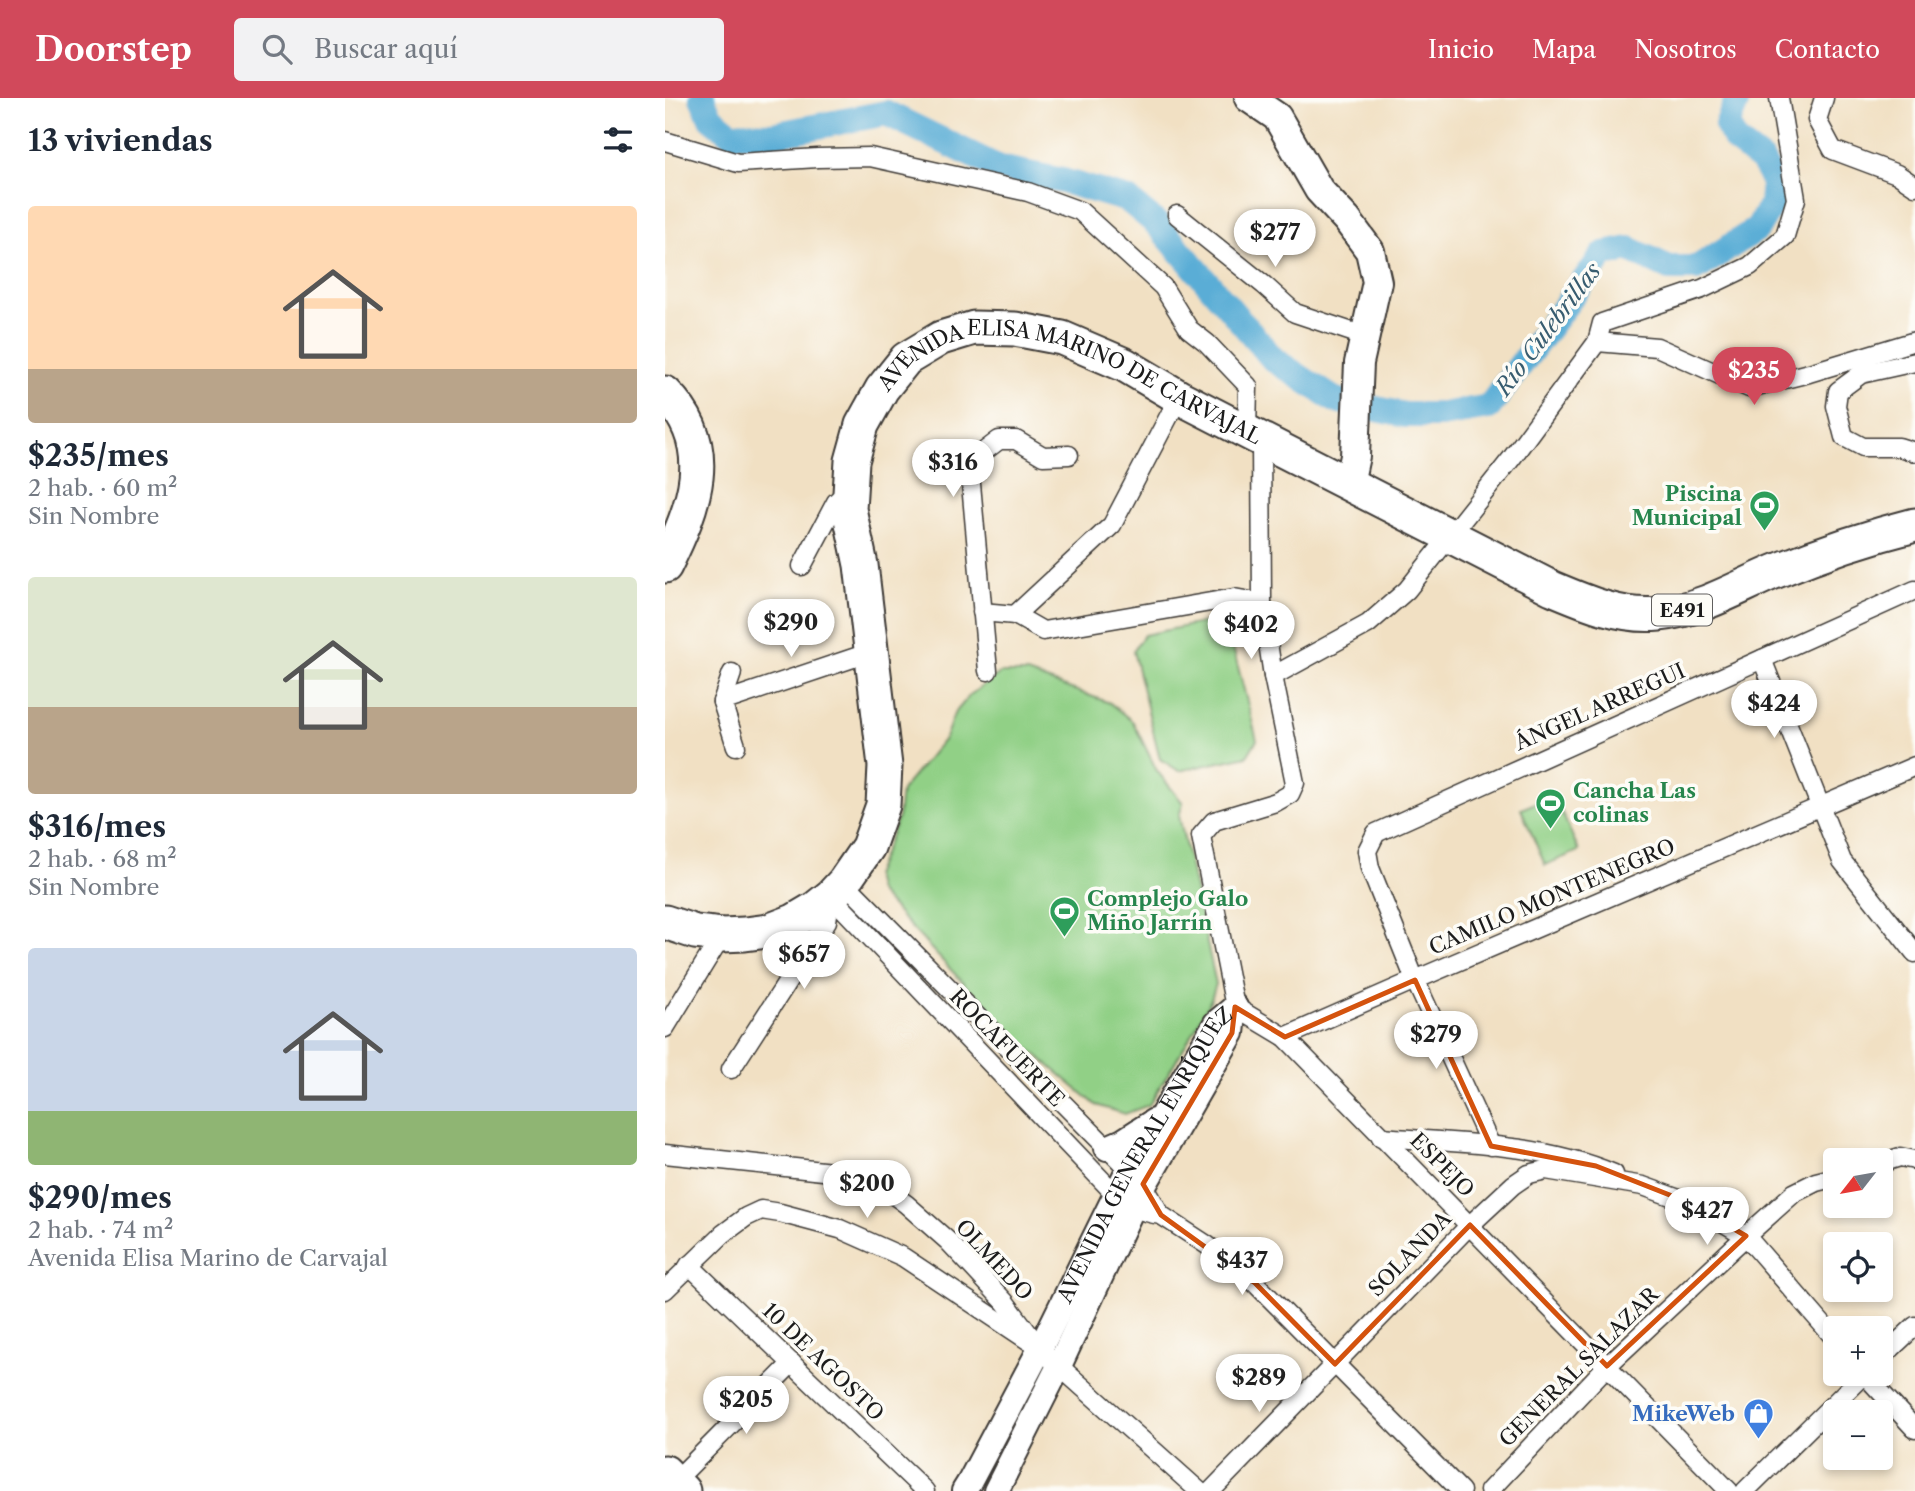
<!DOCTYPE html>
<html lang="es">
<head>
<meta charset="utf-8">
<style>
  body { margin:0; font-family:"Libre Caslon Text",serif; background:#f2f2f3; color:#1f2937; height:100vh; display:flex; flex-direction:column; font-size:26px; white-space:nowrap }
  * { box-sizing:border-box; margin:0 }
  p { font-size:23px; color:#747a83 }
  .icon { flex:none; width:38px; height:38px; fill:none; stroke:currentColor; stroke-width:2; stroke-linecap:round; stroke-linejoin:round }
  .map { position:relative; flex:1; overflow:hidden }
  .drawer { display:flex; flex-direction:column; background:#fff; width:665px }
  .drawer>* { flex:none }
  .needle { width:46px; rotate:239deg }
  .controls { position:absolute; left:1158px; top:1050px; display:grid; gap:14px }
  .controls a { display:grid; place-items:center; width:70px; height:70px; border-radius:7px; background:#fff; box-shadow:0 4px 10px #0003; font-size:35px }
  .price { position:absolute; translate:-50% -60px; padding:0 16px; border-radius:24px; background:#fff; color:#222; font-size:23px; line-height:46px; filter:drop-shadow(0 2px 4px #0008) }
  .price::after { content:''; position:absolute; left:50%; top:42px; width:21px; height:16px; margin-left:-10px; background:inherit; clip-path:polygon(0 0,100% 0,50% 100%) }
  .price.active { background:#d1495b; color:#fff }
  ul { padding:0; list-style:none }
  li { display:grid; align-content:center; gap:14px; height:371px; padding:0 28px }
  li span { display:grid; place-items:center; height:217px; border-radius:7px; color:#555 }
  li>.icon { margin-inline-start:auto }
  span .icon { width:126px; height:126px; fill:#fffc; stroke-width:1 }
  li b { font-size:30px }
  h2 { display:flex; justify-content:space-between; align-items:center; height:84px; padding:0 28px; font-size:30px }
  header { display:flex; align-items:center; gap:42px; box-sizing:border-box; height:98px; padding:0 35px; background:#d1495b; color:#fff }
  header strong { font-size:33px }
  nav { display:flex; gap:38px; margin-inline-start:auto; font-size:24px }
  .search { width:490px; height:63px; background:#f2f2f3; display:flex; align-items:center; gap:18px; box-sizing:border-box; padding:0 24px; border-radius:7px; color:#747a83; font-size:26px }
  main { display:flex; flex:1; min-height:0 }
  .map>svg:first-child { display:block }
  .green { fill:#91d086; stroke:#567651; stroke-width:2 }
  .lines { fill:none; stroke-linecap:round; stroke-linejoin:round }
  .river { stroke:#5aadd6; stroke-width:26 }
  .street-casing { stroke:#3c3935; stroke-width:21 }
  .secondary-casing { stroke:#3c3935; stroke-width:28 }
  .primary-casing { stroke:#3c3935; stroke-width:32 }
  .highway-casing { stroke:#3c3935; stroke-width:37 }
  .street { stroke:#fff; stroke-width:18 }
  .secondary { stroke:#fff; stroke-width:24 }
  .primary { stroke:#fff; stroke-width:28 }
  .highway { stroke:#fff; stroke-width:33 }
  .marked { fill:none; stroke:#d4530e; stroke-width:5; stroke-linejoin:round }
  .labels { text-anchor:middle; stroke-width:7; stroke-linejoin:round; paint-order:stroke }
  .shield { fill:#fdfcf7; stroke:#605f5e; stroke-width:2 }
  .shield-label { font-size:19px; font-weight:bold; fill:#1c1c1c }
  .street-label { font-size:21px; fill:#1c1c1c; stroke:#fdfcf7 }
  .leisure-label { font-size:21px; font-weight:bold; fill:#27864d; stroke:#fdfcf7; text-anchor:start }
  .shop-label { font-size:21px; font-weight:bold; fill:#366cbe; stroke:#fdfcf7; text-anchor:end }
  .water-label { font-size:23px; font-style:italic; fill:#385d70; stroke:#fdfcf7 }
</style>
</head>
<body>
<header>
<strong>Doorstep</strong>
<div class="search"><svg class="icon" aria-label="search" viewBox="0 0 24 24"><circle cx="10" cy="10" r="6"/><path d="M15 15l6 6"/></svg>Buscar aquí</div>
<nav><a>Inicio</a><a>Mapa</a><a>Nosotros</a><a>Contacto</a></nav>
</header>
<main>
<section class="drawer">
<h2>13 viviendas<svg class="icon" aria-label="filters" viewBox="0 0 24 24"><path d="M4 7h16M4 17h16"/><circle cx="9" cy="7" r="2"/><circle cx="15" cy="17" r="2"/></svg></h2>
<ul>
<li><span style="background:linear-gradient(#ffd9b3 75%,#b9a48a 0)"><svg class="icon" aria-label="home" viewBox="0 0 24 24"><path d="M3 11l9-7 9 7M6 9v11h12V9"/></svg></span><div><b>$235/mes</b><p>2 hab. · 60 m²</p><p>Sin Nombre</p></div></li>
<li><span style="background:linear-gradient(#dfe7d0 60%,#b9a48a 0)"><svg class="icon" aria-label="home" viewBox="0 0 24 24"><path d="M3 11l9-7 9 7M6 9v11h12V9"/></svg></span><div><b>$316/mes</b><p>2 hab. · 68 m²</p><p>Sin Nombre</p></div></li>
<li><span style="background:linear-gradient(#c9d6e8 75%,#8fb573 0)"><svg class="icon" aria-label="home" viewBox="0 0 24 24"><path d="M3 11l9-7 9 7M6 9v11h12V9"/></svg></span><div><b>$290/mes</b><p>2 hab. · 74 m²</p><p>Avenida Elisa Marino de Carvajal</p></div></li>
</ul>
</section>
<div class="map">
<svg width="1250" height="1393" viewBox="0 0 1250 1393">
  <rect width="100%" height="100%" fill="#fdfcf7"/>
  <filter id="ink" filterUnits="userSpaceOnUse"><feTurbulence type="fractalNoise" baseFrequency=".0143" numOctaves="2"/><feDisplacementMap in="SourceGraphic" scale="14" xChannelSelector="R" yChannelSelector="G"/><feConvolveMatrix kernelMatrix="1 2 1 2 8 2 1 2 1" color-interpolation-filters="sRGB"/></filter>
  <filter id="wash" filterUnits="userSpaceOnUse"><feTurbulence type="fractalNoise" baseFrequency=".00686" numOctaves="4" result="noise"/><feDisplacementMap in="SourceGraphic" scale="28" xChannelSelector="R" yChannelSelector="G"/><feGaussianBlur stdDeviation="1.57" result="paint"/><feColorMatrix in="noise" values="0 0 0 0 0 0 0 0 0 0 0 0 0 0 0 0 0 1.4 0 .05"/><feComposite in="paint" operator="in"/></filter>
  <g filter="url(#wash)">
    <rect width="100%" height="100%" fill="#f1e0c3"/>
    <g class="green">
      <path d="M 550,522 L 564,534 L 592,642 L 582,658 L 514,673 L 495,661 L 468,553 L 479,537 Z"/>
      <path d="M 335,575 L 362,575 L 445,605 L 468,624 L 492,673 L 518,705 L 514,718 L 551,886 L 546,901 L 531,930 L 484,1007 L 460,1016 L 431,1007 L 344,934 L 213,794 L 209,778 L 233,720 L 236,693 L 280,640 L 289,616 L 305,597 Z"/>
      <path d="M 889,697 L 914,753 L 880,767 L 856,711 Z"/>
    </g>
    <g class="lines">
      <path class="river" d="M 37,0 L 46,20 L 66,36 L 107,37 L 221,15 L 334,70 L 398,83 L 463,102 L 492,126 L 609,262 L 670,302 L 740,317 L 776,317 L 824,309 L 939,156 L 964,151 L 1004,170 L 1032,170 L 1092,131 L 1107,106 L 1109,84 L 1097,63 L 1071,43 L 1062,27 L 1073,0"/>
    </g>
  </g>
  <g filter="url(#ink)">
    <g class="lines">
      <defs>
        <g id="street">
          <path d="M 1159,0 L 1152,22 L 1168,52 L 1232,76 L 1250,88"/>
          <path d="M 0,43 L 73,65 L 153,60 L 205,59 L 363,94 L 415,113 L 498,189 L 524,231 L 542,245 L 583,288 L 582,334"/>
          <path d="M 512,117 L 599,187 L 630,215 L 699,238"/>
          <path d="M 932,244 L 992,249 L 1084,290 L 1144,275 L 1250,243"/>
          <path d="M 1250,264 L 1196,276 L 1173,293 L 1171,308 L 1179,339 L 1198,349 L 1234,349 L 1250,354"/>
          <path d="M 596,341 L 597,505 L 608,578 L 630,685 L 625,696 L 611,704 L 549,723 L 536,738 L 570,909 L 620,939 L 1064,1393"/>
          <path d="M 137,468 L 171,404 L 182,394"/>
          <path d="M 317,514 L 350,517 L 447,427 L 514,299"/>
          <path d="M 350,517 L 378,533 L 569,500 L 597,505"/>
          <path d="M 1097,561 L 1177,763 L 1250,855"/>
          <path d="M 323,573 L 305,375 L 317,355 L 334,342 L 351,342 L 378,358 L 404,357"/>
          <path d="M 67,575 L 57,604 L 71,648"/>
          <path d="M 608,578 L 703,526 L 742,492 L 846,361 L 932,244 L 937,225 L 1037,191 L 1085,168 L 1120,138 L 1131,101 L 1114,0"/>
          <path d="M 57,604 L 206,554"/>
          <path d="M 166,798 L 451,1097 C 467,1110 475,1114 496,1117 L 478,1086 L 179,784"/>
          <path d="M 0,930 L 57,837"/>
          <path d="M 620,939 L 750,882 L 1250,668"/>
          <path d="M 66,971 L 162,823 L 165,802"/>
          <path d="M 716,1039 C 794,1045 876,1045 949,1076"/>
          <path d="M 826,1048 L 750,882 L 705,770 L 702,753 L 711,735 L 1250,492"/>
          <path d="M 0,1056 L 167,1074 L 198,1081 L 219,1090 L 241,1106 L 283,1143 L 340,1204 L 375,1251 L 534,1393"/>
          <path d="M 1216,1065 L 1235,1059 L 1250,1062"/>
          <path d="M 496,1117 L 542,1147 L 590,1185 L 796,1393"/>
          <path d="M 24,1167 L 260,1393"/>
          <path d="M 0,1192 L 58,1136 L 81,1119 L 96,1112 L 115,1115 L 175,1131 L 238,1159 L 364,1243"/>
          <path d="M 1216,1260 L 1250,1228"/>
          <path d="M 1199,1276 L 1250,1331"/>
          <path d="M 9,1384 L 127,1265"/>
          <path d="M 546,1393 L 805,1127 L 848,1087 L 864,1076 L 881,1072 L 978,1088 L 1025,1105 L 1081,1138 L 1171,1242"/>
          <path d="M 824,1393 L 942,1268 L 1081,1138 L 1129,1095 L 1151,1084 L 1171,1079"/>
          <path d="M 1080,1393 L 1199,1276"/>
        </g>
        <g id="secondary">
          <path d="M 442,1050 L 458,1043 L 489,1023"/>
          <path id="s1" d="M 299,1393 L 304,1385 L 375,1251 L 463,1072 L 498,1016 L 551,925 L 570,909"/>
          <path d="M 331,1393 L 394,1268 L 473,1098 L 567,935 L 570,909"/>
        </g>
        <path id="primary" d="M 584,0 L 612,19 L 654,92 L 682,122 L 705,153 L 712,184 L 694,265 L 690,358 L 684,386"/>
        <g id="highway">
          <path d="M 0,295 C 54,348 29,409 0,468"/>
          <path id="s2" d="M 0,824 L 30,834 L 57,837 L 80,836 L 103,833 L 129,823 L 151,810 L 166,798 L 179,784 L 203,749 L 218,707 L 220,668 L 196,467 L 184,411 L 187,363 L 197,327 L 217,291 L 241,261 L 276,240 L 309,230 L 350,231 L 397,240 L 460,267 L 514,299 L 582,334 L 887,490 C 920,504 957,520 994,516 C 1036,512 1071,490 1109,474 C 1155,455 1202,439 1250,427"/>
          <path d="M 0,1374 L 18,1393"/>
        </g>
      </defs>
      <use href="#street" class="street-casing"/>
      <use href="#secondary" class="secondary-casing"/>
      <use href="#primary" class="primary-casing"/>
      <use href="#highway" class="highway-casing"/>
      <use href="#street" class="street"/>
      <use href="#secondary" class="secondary"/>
      <use href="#primary" class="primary"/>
      <use href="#highway" class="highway"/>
    </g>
  </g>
  <path class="marked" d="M 750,882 L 826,1048 L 931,1068 L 1025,1105 L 1081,1138 L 942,1268 L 805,1127 L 670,1266 L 590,1185 L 496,1117 L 478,1086 L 567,935 L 570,909 L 620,939 Z"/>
  <defs>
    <symbol id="stadium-pin" viewBox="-11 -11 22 30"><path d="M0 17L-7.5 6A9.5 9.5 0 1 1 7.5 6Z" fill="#2e9e5b" stroke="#fdfcf7"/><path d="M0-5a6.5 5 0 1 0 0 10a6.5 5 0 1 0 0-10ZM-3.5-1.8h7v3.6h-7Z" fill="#fff"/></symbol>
    <symbol id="shop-pin" viewBox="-11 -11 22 30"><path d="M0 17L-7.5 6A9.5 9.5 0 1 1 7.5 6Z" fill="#3f7fe0" stroke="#fdfcf7"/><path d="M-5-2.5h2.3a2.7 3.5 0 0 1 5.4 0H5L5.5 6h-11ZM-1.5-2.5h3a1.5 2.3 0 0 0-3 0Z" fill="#fff"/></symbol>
  </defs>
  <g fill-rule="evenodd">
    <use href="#stadium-pin" x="1082" y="390" width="35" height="47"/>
    <use href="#stadium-pin" x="868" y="688" width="35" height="47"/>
    <use href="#stadium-pin" x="382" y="796" width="35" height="47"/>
    <use href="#shop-pin" x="1076" y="1298" width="35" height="47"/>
  </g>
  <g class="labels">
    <rect class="shield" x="987" y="496.5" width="60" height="31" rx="5"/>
    <g class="shield-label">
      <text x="1017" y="519">E491</text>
    </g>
    <g class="street-label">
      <text dy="7" stroke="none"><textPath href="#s2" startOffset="922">AVENIDA ELISA MARINO DE CARVAJAL</textPath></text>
      <text transform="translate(935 609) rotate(-24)" y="7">ÁNGEL ARREGUI</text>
      <text transform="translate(887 799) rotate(-23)" y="7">CAMILO MONTENEGRO</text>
      <text transform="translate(342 950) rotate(46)" y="7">ROCAFUERTE</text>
      <text dy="7" stroke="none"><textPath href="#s1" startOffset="382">AVENIDA GENERAL ENRÍQUEZ</textPath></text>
      <text transform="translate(777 1067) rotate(45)" y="7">ESPEJO</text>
      <text transform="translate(745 1156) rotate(-46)" y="7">SOLANDA</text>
      <text transform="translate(329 1162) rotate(47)" y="7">OLMEDO</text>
      <text transform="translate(158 1264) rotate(44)" y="7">10 DE AGOSTO</text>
      <text transform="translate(914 1269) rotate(-45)" y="7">GENERAL SALAZAR</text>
    </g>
    <g class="leisure-label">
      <text x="1077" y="403" text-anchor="end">Piscina<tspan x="1077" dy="24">Municipal</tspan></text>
      <text x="908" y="700">Cancha Las<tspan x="908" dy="24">colinas</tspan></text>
      <text x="422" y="808">Complejo Galo<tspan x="422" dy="24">Miño Jarrín</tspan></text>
    </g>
    <g class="shop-label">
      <text x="1070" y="1323">MikeWeb</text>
    </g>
    <g class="water-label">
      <text transform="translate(883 231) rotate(-53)" y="8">Río Culebrillas</text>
    </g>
  </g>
</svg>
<div class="controls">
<a><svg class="needle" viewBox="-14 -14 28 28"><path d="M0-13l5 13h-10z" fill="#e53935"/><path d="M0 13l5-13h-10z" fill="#747a83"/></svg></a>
<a><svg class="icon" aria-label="locate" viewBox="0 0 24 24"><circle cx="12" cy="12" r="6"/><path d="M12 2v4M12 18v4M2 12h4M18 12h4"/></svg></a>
<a>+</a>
<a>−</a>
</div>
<b class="price" style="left:610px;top:171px">$277</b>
<b class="price active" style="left:1089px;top:309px">$235</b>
<b class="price" style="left:288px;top:401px">$316</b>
<b class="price" style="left:126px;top:561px">$290</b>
<b class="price" style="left:586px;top:563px">$402</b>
<b class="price" style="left:1109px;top:642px">$424</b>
<b class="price" style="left:139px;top:893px">$657</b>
<b class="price" style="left:771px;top:973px">$279</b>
<b class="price" style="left:202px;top:1122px">$200</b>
<b class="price" style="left:1042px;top:1149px">$427</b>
<b class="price" style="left:577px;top:1199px">$437</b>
<b class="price" style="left:594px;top:1316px">$289</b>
<b class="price" style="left:81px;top:1338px">$205</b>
</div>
</main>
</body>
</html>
